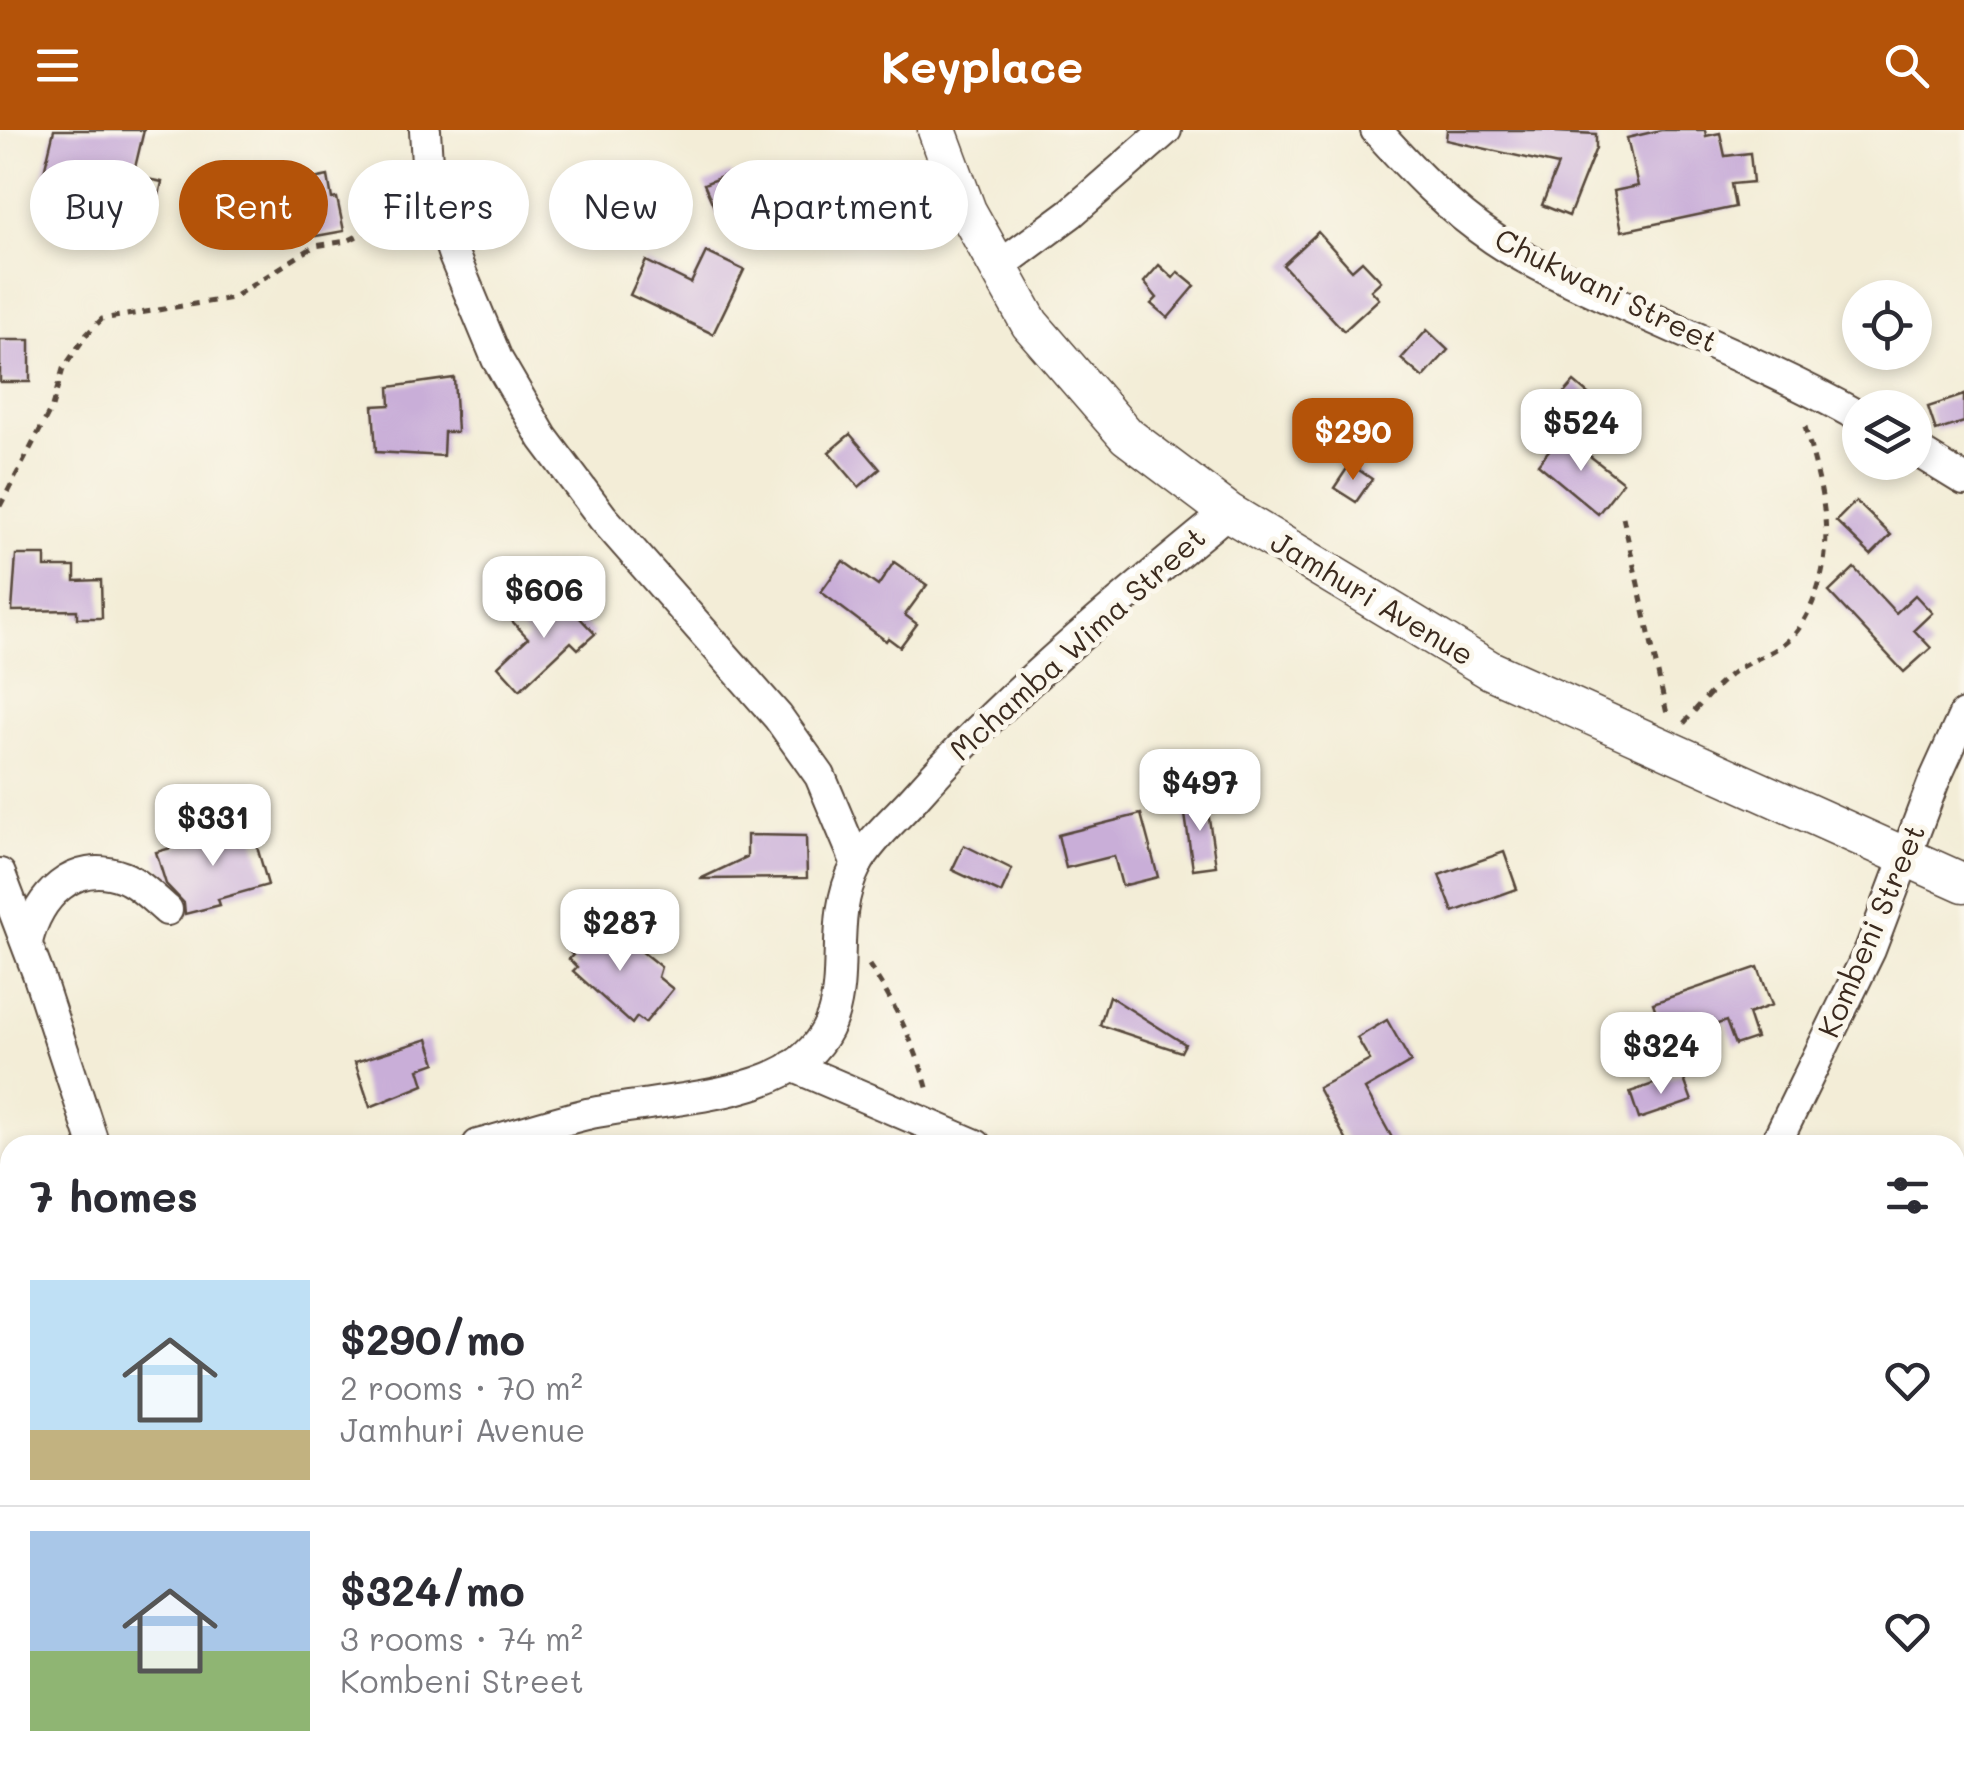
<!DOCTYPE html>
<html lang="en">
<head>
<meta charset="utf-8">
<style>
  body { margin:0; font-family:Mali,sans-serif; background:#f7f7f7; color:#2b2b33; height:100vh; display:flex; flex-direction:column; font-size:38px; white-space:nowrap }
  * { box-sizing:border-box; margin:0 }
  p { font-size:32px; color:#7c7c81 }
  .icon { flex:none; width:55px; height:55px; fill:none; stroke:currentColor; stroke-width:2; stroke-linecap:round; stroke-linejoin:round }
  .map { position:relative; flex:1; overflow:hidden }
  .sheet { position:absolute; left:0px; top:1005px; width:1965px; height:642px; display:flex; flex-direction:column; background:#fff; border-radius:30px 30px 0 0; box-shadow:0 5px 15px #0003 }
  .sheet>* { flex:none }
  .banner { position:absolute; left:30px; top:30px; width:1000px; height:90px; display:flex; gap:20px }
  .controls { position:absolute; left:1842px; top:150px; display:grid; gap:20px }
  .controls a { display:grid; place-items:center; width:90px; height:90px; border-radius:50%; background:#fff; box-shadow:0 5px 15px #0003; font-size:50px }
  .price { position:absolute; translate:-50% -85px; padding:0 22px; border-radius:20px; background:#fff; color:#222; font-size:32px; line-height:65px; filter:drop-shadow(0 2px 5px #0008) }
  .price::after { content:''; position:absolute; left:50%; top:60px; width:30px; height:22px; margin-left:-15px; background:inherit; clip-path:polygon(0 0,100% 0,50% 100%) }
  .price.active { background:#b45309; color:#fff }
  ul { padding:0; list-style:none }
  li { display:flex; align-items:center; gap:30px; height:250px; padding:0 30px }
  li+li { border-top:2px solid #e1e1e2 }
  li span { display:grid; place-items:center; flex:none; width:280px; height:200px; border-radius:0px; color:#555 }
  li>.icon { margin-inline-start:auto }
  span .icon { width:120px; height:120px; fill:#fffc; stroke-width:1 }
  li b { font-size:42px }
  h2 { display:flex; justify-content:space-between; align-items:center; height:120px; padding:0 30px; font-size:42px }
  .tag { padding:0 35px; border-radius:45px; background:#fff; box-shadow:0 5px 15px #0003; font-size:35px; line-height:90px }
  .tag.active { background:#b45309; color:#fff }
  header { display:flex; justify-content:space-between; align-items:center; height:130px; padding:0 30px; background:#b45309; color:#fff; font-size:45px; font-weight:700 }
  .map>svg:first-child { display:block }
  .building { fill:#c9aed8 }
  .lines { fill:none; stroke-linecap:round; stroke-linejoin:round }
  .service-casing { stroke:#57473a; stroke-width:19 }
  .minor-casing { stroke:#57473a; stroke-width:34 }
  .tertiary-casing { stroke:#57473a; stroke-width:41 }
  .path { stroke:#57473a; stroke-width:5; stroke-dasharray:8 8; stroke-linecap:butt }
  .service { stroke:#fff; stroke-width:15 }
  .minor { stroke:#fff; stroke-width:30 }
  .tertiary { stroke:#fff; stroke-width:38 }
  .labels { text-anchor:middle; stroke-width:10; stroke-linejoin:round; paint-order:stroke }
  .street-label { font-size:30px; fill:#3b2a1e; stroke:#fbf7ec }
</style>
</head>
<body>
<header><svg class="icon" aria-label="menu" viewBox="0 0 24 24"><path d="M4 6h16M4 12h16M4 18h16"/></svg>Keyplace<svg class="icon" aria-label="search" viewBox="0 0 24 24"><circle cx="10" cy="10" r="6"/><path d="M15 15l6 6"/></svg></header>
<div class="map">
<svg width="1964" height="1647" viewBox="0 0 1964 1647">
  <rect width="100%" height="100%" fill="#fbf7ec"/>
  <filter id="ink" filterUnits="userSpaceOnUse"><feTurbulence type="fractalNoise" baseFrequency=".01" numOctaves="2"/><feDisplacementMap in="SourceGraphic" scale="20" xChannelSelector="R" yChannelSelector="G"/><feConvolveMatrix kernelMatrix="1 2 1 2 8 2 1 2 1" color-interpolation-filters="sRGB"/></filter>
  <filter id="wash" filterUnits="userSpaceOnUse"><feTurbulence type="fractalNoise" baseFrequency=".0048" numOctaves="4" result="noise"/><feDisplacementMap in="SourceGraphic" scale="40" xChannelSelector="R" yChannelSelector="G"/><feGaussianBlur stdDeviation="2.25" result="paint"/><feColorMatrix in="noise" values="0 0 0 0 0 0 0 0 0 0 0 0 0 0 0 0 0 1.4 0 .05"/><feComposite in="paint" operator="in"/></filter>
  <g filter="url(#wash)">
    <rect width="100%" height="100%" fill="#f3edd7"/>
    <g id="blocks">
      <g class="building">
        <path d="M 54,0 L 144,0 L 133,46 L 162,52 L 155,84 L 114,76 L 108,108 L 60,98 L 69,56 L 42,50 Z"/>
        <path d="M 1447,0 L 1558,0 L 1557,2 L 1596,4 L 1596,18 L 1569,86 L 1542,75 L 1558,35 L 1446,10 Z"/>
        <path d="M 1661,0 L 1705,0 L 1706,6 L 1720,3 L 1725,26 L 1750,23 L 1753,52 L 1731,54 L 1735,77 L 1622,101 L 1614,61 L 1638,56 L 1627,8 Z"/>
        <path d="M 731,43 L 750,87 L 723,98 L 704,54 Z"/>
        <path d="M 328,46 L 332,69 L 337,68 L 344,101 L 316,106 L 313,91 L 297,94 L 289,54 Z"/>
        <path d="M 1318,102 L 1352,140 L 1362,131 L 1381,151 L 1371,160 L 1379,169 L 1344,201 L 1283,135 Z"/>
        <path d="M 706,122 L 744,140 L 713,204 L 630,165 L 646,131 L 691,153 Z"/>
        <path d="M 1159,135 L 1173,148 L 1178,142 L 1195,156 L 1168,188 L 1151,174 L 1157,168 L 1144,152 Z"/>
        <path d="M 1427,200 L 1448,220 L 1423,248 L 1401,229 Z"/>
        <rect x="0" y="210" width="30" height="42"/>
        <path d="M 454,248 L 457,302 L 444,302 L 443,326 L 376,322 L 373,276 L 390,275 L 389,257 Z"/>
        <path d="M 1574,252 L 1607,280 L 1585,305 L 1552,277 Z"/>
        <path d="M 1964,265 L 1964,292 L 1936,301 L 1928,277 Z"/>
        <path d="M 850,304 L 880,339 L 859,357 L 829,322 Z"/>
        <path d="M 1562,304 L 1623,352 L 1598,384 L 1538,334 Z"/>
        <path d="M 1350,334 L 1372,349 L 1356,372 L 1334,358 Z"/>
        <path d="M 1856,371 L 1891,405 L 1871,425 L 1836,391 Z"/>
        <path d="M 16,425 L 45,425 L 45,437 L 75,437 L 75,451 L 101,450 L 102,488 L 77,488 L 77,480 L 12,481 Z"/>
        <path d="M 843,431 L 878,456 L 894,432 L 927,455 L 905,485 L 917,494 L 900,517 L 888,508 L 886,511 L 821,462 Z"/>
        <path d="M 1854,438 L 1896,483 L 1915,465 L 1932,483 L 1914,500 L 1931,518 L 1904,542 L 1829,462 Z"/>
        <path d="M 561,468 L 595,504 L 578,519 L 571,512 L 520,560 L 498,536 L 528,508 L 511,490 L 527,475 L 540,488 Z"/>
        <path d="M 1206,668 L 1216,736 L 1193,739 L 1183,671 Z"/>
        <path d="M 1141,684 L 1158,747 L 1122,756 L 1114,726 L 1066,738 L 1058,705 Z"/>
        <path d="M 251,696 L 268,755 L 218,769 L 220,775 L 185,784 L 184,773 L 166,754 L 156,722 Z"/>
        <path d="M 747,705 L 806,706 L 807,748 L 700,749 L 747,727 Z"/>
        <path d="M 964,715 L 1012,739 L 1001,763 L 952,740 Z"/>
        <path d="M 1504,722 L 1517,759 L 1453,782 L 1439,745 Z"/>
        <path d="M 592,795 L 609,805 L 614,799 L 661,837 L 658,847 L 673,859 L 645,893 L 637,887 L 632,894 L 573,841 L 577,837 L 569,829 L 573,825 L 570,822 Z"/>
        <path d="M 1758,837 L 1772,875 L 1748,884 L 1756,908 L 1735,915 L 1726,891 L 1666,912 L 1653,873 Z"/>
        <path d="M 1109,866 L 1185,914 L 1181,922 L 1100,895 Z"/>
        <path d="M 1387,890 L 1411,932 L 1365,959 L 1396,1015 L 1349,1015 L 1318,958 L 1370,930 L 1357,908 Z"/>
        <path d="M 428,909 L 436,933 L 419,939 L 424,955 L 370,977 L 355,932 Z"/>
        <path d="M 1682,944 L 1692,971 L 1639,989 L 1630,962 Z"/>
      </g>
    </g>
  </g>
  <g filter="url(#ink)">
    <use href="#blocks" fill-opacity="0" stroke="#57473a" stroke-width="2.5"/>
    <g class="lines">
      <defs>
        <path id="service" d="M 1659,1638 L 1659,1647"/>
        <g id="minor">
          <path d="M 425,0 L 428,49 L 454,126 L 497,229 L 543,308 L 603,388 L 778,587 L 820,646 L 857,734"/>
          <path d="M 1376,0 C 1412,40 1449,79 1494,109 C 1528,132 1567,149 1603,166 C 1690,206 1776,240 1860,287"/>
          <path d="M 998,137 L 1071,83 L 1166,0"/>
          <path d="M 1915,320 L 1964,350"/>
          <path d="M 0,744 L 38,844 L 94,1015"/>
          <path d="M 27,812 C 38,767 73,728 123,747 C 139,753 154,769 167,780"/>
          <path d="M 792,936 L 976,1015"/>
          <path d="M 478,1015 C 514,1005 550,993 587,984 C 648,971 741,969 793,936 C 869,885 819,807 856,736 C 869,711 896,688 915,667 C 1009,561 1119,472 1228,382"/>
          <path d="M 1775,1015 L 1870,820 L 1934,651 L 1964,585"/>
          <path d="M 0,1187 L 10,1183"/>
          <path d="M 679,1638 L 682,1647"/>
          <path d="M 1552,1638 L 1553,1647"/>
          <path d="M 484,1647 L 508,1638"/>
        </g>
        <path id="tertiary" d="M 937,0 L 967,81 L 1030,194 L 1127,306 L 1228,382 L 1490,540 L 1964,753"/>
      </defs>
      <use href="#service" class="service-casing"/>
      <use href="#minor" class="minor-casing"/>
      <use href="#tertiary" class="tertiary-casing"/>
      <g class="path">
        <path d="M 0,376 L 52,277 L 63,239 L 87,204 L 102,189 L 232,168 L 315,116 L 347,111 L 383,94 L 413,93"/>
        <path d="M 1623,387 L 1667,584"/>
        <path d="M 1684,593 C 1700,575 1718,552 1738,539 C 1755,528 1775,523 1791,508 C 1801,498 1809,482 1814,469 C 1839,406 1819,351 1803,289"/>
        <path d="M 869,835 C 895,874 918,920 929,965"/>
      </g>
      <use href="#service" class="service"/>
      <use href="#minor" class="minor"/>
      <use href="#tertiary" class="tertiary"/>
    </g>
  </g>
  <g class="labels">
    <g class="street-label">
      <text transform="translate(1606 161) rotate(26)" y="10">Chukwani Street</text>
      <text transform="translate(1372 469) rotate(31)" y="10">Jamhuri Avenue</text>
      <text transform="translate(1078 514) rotate(-42)" y="10">Mchamba Wima Street</text>
      <text transform="translate(1872 801) rotate(-67)" y="10">Kombeni Street</text>
    </g>
  </g>
</svg>
<div class="controls">
<a><svg class="icon" aria-label="locate" viewBox="0 0 24 24"><circle cx="12" cy="12" r="6"/><path d="M12 2v4M12 18v4M2 12h4M18 12h4"/></svg></a>
<a><svg class="icon" aria-label="layers" viewBox="0 0 24 24"><path d="M12 4l9 5-9 5-9-5zM3 14l9 5 9-5"/></svg></a>
</div>
<b class="price" style="left:1581px;top:344px">$524</b>
<b class="price active" style="left:1353px;top:353px">$290</b>
<b class="price" style="left:544px;top:511px">$606</b>
<b class="price" style="left:1200px;top:704px">$497</b>
<b class="price" style="left:213px;top:739px">$331</b>
<b class="price" style="left:620px;top:844px">$287</b>
<b class="price" style="left:1661px;top:967px">$324</b>
<div class="banner">
<a class="tag">Buy</a>
<a class="tag active">Rent</a>
<a class="tag">Filters</a>
<a class="tag">New</a>
<a class="tag">Apartment</a>
</div>
<section class="sheet">
<h2>7 homes<svg class="icon" aria-label="filters" viewBox="0 0 24 24"><path d="M4 7h16M4 17h16"/><circle cx="9" cy="7" r="2"/><circle cx="15" cy="17" r="2"/></svg></h2>
<ul>
<li><span style="background:linear-gradient(#bfe0f5 75%,#c2b280 0)"><svg class="icon" aria-label="home" viewBox="0 0 24 24"><path d="M3 11l9-7 9 7M6 9v11h12V9"/></svg></span><div><b>$290/mo</b><p>2 rooms · 70 m²</p><p>Jamhuri Avenue</p></div><svg class="icon" aria-label="heart" viewBox="0 0 24 24"><path d="M12 20l-8-8c-3-5 5-10 8-4 3-6 11-1 8 4z"/></svg></li>
<li><span style="background:linear-gradient(#a9c7e8 60%,#8fb573 0)"><svg class="icon" aria-label="home" viewBox="0 0 24 24"><path d="M3 11l9-7 9 7M6 9v11h12V9"/></svg></span><div><b>$324/mo</b><p>3 rooms · 74 m²</p><p>Kombeni Street</p></div><svg class="icon" aria-label="heart" viewBox="0 0 24 24"><path d="M12 20l-8-8c-3-5 5-10 8-4 3-6 11-1 8 4z"/></svg></li>
</ul>
</section>
</div>
</body>
</html>
